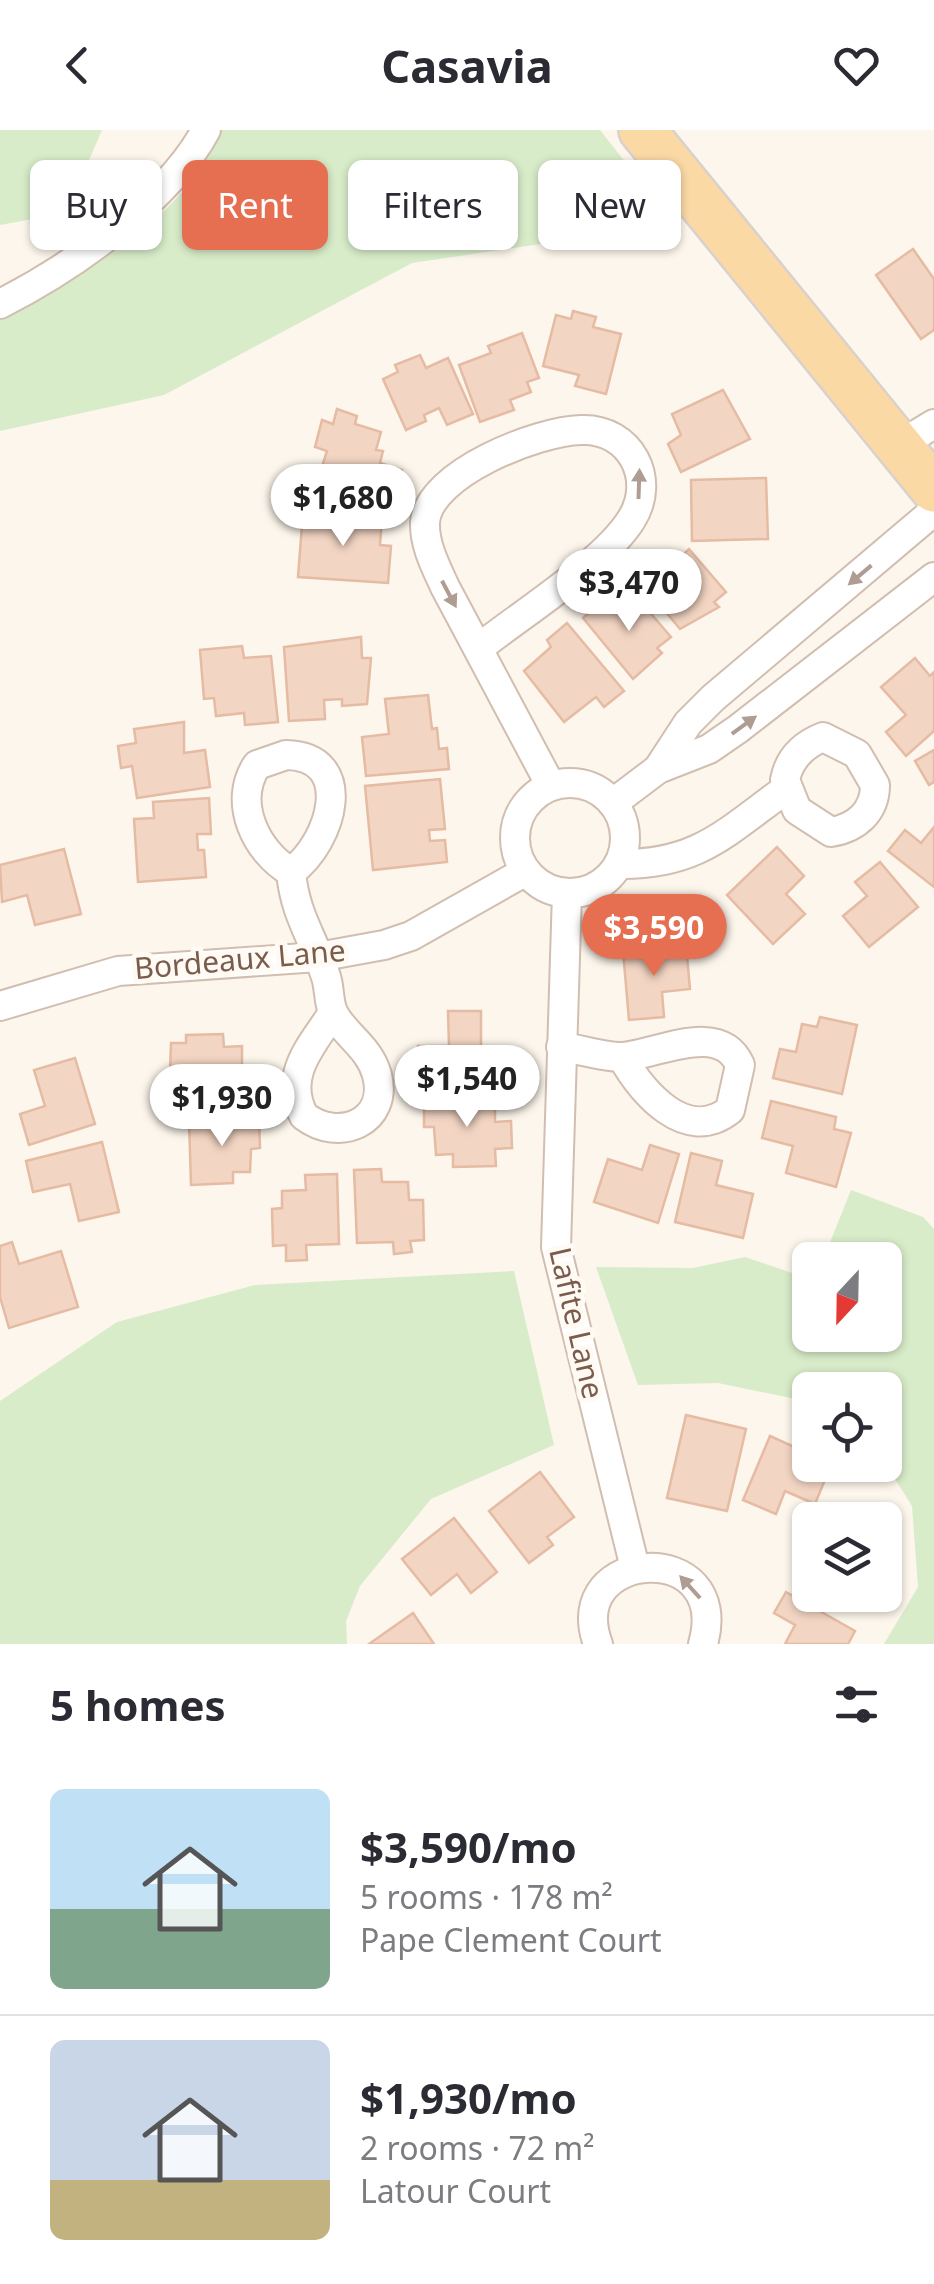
<!DOCTYPE html>
<html lang="en">
<head>
<meta charset="utf-8">
<style>
  body { margin:0; font-family:"Noto Sans",sans-serif; background:#f7f7f7; color:#2b2b33; height:100vh; display:flex; flex-direction:column; font-size:38px; white-space:nowrap }
  * { box-sizing:border-box; margin:0 }
  p { font-size:32px; color:#7c7c81 }
  .icon { flex:none; width:55px; height:55px; fill:none; stroke:currentColor; stroke-width:2; stroke-linecap:round; stroke-linejoin:round }
  .map { position:relative; height:1514px; overflow:hidden }
  .side { display:flex; flex-direction:column; background:#fff; flex:1 }
  .side>* { flex:none }
  .banner { position:absolute; left:30px; top:30px; width:875px; height:90px; display:flex; gap:20px }
  .needle { width:65px; rotate:202deg }
  .tools { position:absolute; left:792px; top:1112px; display:grid; gap:20px }
  .tools a { display:grid; place-items:center; width:110px; height:110px; border-radius:15px; background:#fff; box-shadow:0 2px 8px #0004; font-size:50px }
  .price { position:absolute; translate:-50% -85px; padding:0 22px; border-radius:35px; background:#fff; color:#222; font-size:32px; line-height:65px; filter:drop-shadow(0 2px 5px #0008) }
  .price::after { content:''; position:absolute; left:50%; top:60px; width:30px; height:22px; margin-left:-15px; background:inherit; clip-path:polygon(0 0,100% 0,50% 100%) }
  .price.selected { background:#e76f51; color:#fff }
  ul { padding:0; list-style:none }
  li { display:flex; align-items:center; gap:30px; height:250px; padding:0 50px }
  li+li { border-top:2px solid #e1e1e2 }
  li span { display:grid; place-items:center; flex:none; width:280px; height:200px; border-radius:15px; color:#555 }
  li>.icon { margin-inline-start:auto }
  span .icon { width:120px; height:120px; fill:#fffc; stroke-width:1 }
  li b { font-size:42px }
  h2 { display:flex; justify-content:space-between; align-items:center; height:120px; padding:0 50px; font-size:42px }
  .pill { padding:0 35px; border-radius:15px; background:#fff; box-shadow:0 2px 8px #0004; font-size:35px; line-height:90px }
  .pill.selected { background:#e76f51; color:#fff }
  header { display:flex; justify-content:space-between; align-items:center; height:130px; padding:0 50px; background:#fff; font-size:45px; font-weight:700 }
  .map>svg:first-child { display:block }
  .green { fill:#d8ecc9 }
  .building { fill:#f3d5c3; stroke:#e6bba3; stroke-width:2.5 }
  .lines { fill:none; stroke-linecap:round; stroke-linejoin:round }
  .minor-casing { stroke:#d1beb0; stroke-width:32 }
  .primary-casing { stroke:#dad1cd; stroke-width:50 }
  .minor { stroke:#fff; stroke-width:28 }
  .primary { stroke:#fbd9a5; stroke-width:45 }
  .oneway { fill:#af9d94 }
  .labels { text-anchor:middle; stroke-width:10; stroke-linejoin:round; paint-order:stroke }
  .street-label { font-size:30px; fill:#7a5c4d; stroke:#fffaf3 }
</style>
</head>
<body>
<header><svg class="icon" aria-label="back" viewBox="0 0 24 24"><path d="M15 5l-7 7 7 7"/></svg>Casavia<svg class="icon" aria-label="heart" viewBox="0 0 24 24"><path d="M12 20l-8-8c-3-5 5-10 8-4 3-6 11-1 8 4z"/></svg></header>
<div class="map">
<svg width="934" height="1514" viewBox="0 0 934 1514">
  <rect width="100%" height="100%" fill="#fdf6ec"/>
  <g class="green">
    <path d="M 0,0 L 102,0 L 66,83 L 0,95 Z"/>
    <path d="M 222,0 L 600,0 L 669,88 L 547,113 L 412,133 L 164,265 L 0,301 L 0,190 C 83,144 183,91 222,0 Z"/>
    <path d="M 851,1060 L 923,1087 L 934,1099 L 934,1514 L 884,1514 L 918,1457 L 912,1376 L 885,1333 L 885,1260 L 810,1260 L 810,1272 L 718,1253 L 638,1255 L 596,1137 L 693,1138 L 745,1127 L 810,1149 L 810,1205 L 885,1205 L 885,1130 L 823,1130 Z"/>
    <path d="M 514,1141 L 554,1315 L 431,1369 L 360,1456 L 346,1491 L 347,1514 L 0,1514 L 0,1271 L 117,1192 L 255,1155 Z"/>
  </g>
  <g class="building">
    <path d="M 913,119 L 934,149 L 934,200 L 921,209 L 876,145 Z"/>
    <path d="M 573,181 L 596,187 L 593,197 L 621,204 L 606,264 L 575,256 L 579,245 L 543,236 L 556,185 L 571,189 Z"/>
    <path d="M 522,203 L 539,248 L 527,252 L 531,262 L 510,270 L 514,280 L 480,292 L 459,235 L 491,223 L 488,216 Z"/>
    <path d="M 420,225 L 426,238 L 448,228 L 473,284 L 447,295 L 439,278 L 424,285 L 426,291 L 406,300 L 383,249 L 398,242 L 395,235 Z"/>
    <path d="M 723,260 L 750,309 L 681,342 L 668,314 L 681,305 L 672,284 Z"/>
    <path d="M 337,279 L 357,286 L 355,294 L 381,302 L 376,320 L 383,321 L 380,333 L 402,340 L 391,373 L 319,346 L 327,321 L 315,317 L 322,290 L 333,294 Z"/>
    <path d="M 766,348 L 768,409 L 692,411 L 691,350 Z"/>
    <path d="M 303,382 L 382,388 L 380,415 L 391,416 L 388,453 L 298,447 Z"/>
    <path d="M 689,419 L 726,462 L 714,472 L 719,477 L 680,499 L 635,445 L 655,426 L 668,439 Z"/>
    <path d="M 635,465 L 671,507 L 657,518 L 662,523 L 633,549 L 583,488 L 604,470 L 614,480 Z"/>
    <path d="M 567,493 L 624,561 L 604,577 L 596,567 L 564,592 L 524,541 L 551,517 L 547,510 Z"/>
    <path d="M 361,507 L 362,528 L 371,528 L 367,574 L 342,576 L 342,569 L 324,570 L 325,589 L 289,591 L 284,517 Z"/>
    <path d="M 242,516 L 244,528 L 271,526 L 278,592 L 245,595 L 244,583 L 216,586 L 214,568 L 204,569 L 200,520 Z"/>
    <path d="M 915,528 L 930,546 L 934,542 L 934,601 L 906,626 L 886,602 L 906,585 L 881,557 Z"/>
    <path d="M 428,565 L 432,599 L 437,598 L 439,619 L 447,618 L 449,639 L 366,646 L 362,607 L 389,604 L 385,569 Z"/>
    <path d="M 184,592 L 184,623 L 205,620 L 210,657 L 137,668 L 132,636 L 121,638 L 118,616 L 136,613 L 134,599 Z"/>
    <path d="M 934,620 L 934,652 L 929,655 L 915,631 Z"/>
    <path d="M 440,649 L 445,699 L 429,700 L 430,711 L 445,710 L 447,732 L 373,740 L 365,656 Z"/>
    <path d="M 209,668 L 211,704 L 197,704 L 198,720 L 204,720 L 206,747 L 138,752 L 134,689 L 154,688 L 153,672 Z"/>
    <path d="M 934,697 L 934,757 L 888,721 L 905,700 L 921,713 Z"/>
    <path d="M 777,717 L 804,746 L 786,764 L 805,784 L 773,814 L 727,765 Z"/>
    <path d="M 64,719 L 81,784 L 35,795 L 27,765 L 2,772 L 0,735 Z"/>
    <path d="M 880,732 L 918,777 L 869,817 L 843,786 L 867,766 L 855,752 Z"/>
    <path d="M 686,815 L 690,859 L 662,862 L 664,887 L 629,890 L 623,821 Z"/>
    <path d="M 448,881 L 481,881 L 481,923 L 497,923 L 497,945 L 418,945 L 418,916 L 449,916 Z"/>
    <path d="M 820,887 L 857,895 L 842,964 L 773,948 L 780,919 L 796,922 L 802,894 L 817,897 Z"/>
    <path d="M 223,904 L 224,917 L 242,916 L 242,943 L 255,943 L 256,974 L 188,975 L 187,943 L 170,943 L 171,913 L 186,913 L 186,905 Z"/>
    <path d="M 75,928 L 95,994 L 29,1015 L 20,984 L 45,976 L 34,940 Z"/>
    <path d="M 495,968 L 495,992 L 511,991 L 512,1018 L 495,1019 L 496,1036 L 453,1037 L 453,1024 L 436,1025 L 434,997 L 424,997 L 424,969 Z"/>
    <path d="M 771,971 L 836,987 L 834,999 L 851,1003 L 836,1057 L 786,1043 L 793,1016 L 762,1008 Z"/>
    <path d="M 259,988 L 260,1018 L 251,1019 L 250,1042 L 233,1042 L 233,1053 L 191,1055 L 189,990 Z"/>
    <path d="M 102,1012 L 119,1082 L 79,1091 L 70,1054 L 33,1062 L 26,1031 Z"/>
    <path d="M 650,1015 L 679,1024 L 658,1093 L 594,1072 L 608,1029 L 642,1040 Z"/>
    <path d="M 691,1023 L 722,1031 L 716,1055 L 753,1064 L 743,1108 L 675,1092 Z"/>
    <path d="M 381,1039 L 382,1052 L 408,1052 L 409,1070 L 423,1070 L 424,1110 L 410,1111 L 412,1122 L 394,1124 L 393,1112 L 357,1113 L 354,1040 Z"/>
    <path d="M 337,1044 L 339,1114 L 306,1115 L 307,1130 L 286,1131 L 286,1115 L 273,1116 L 272,1079 L 282,1078 L 282,1061 L 306,1060 L 305,1045 Z"/>
    <path d="M 12,1112 L 19,1134 L 61,1121 L 78,1177 L 9,1198 L 0,1167 L 0,1116 Z"/>
    <path d="M 686,1285 L 746,1299 L 727,1381 L 667,1368 Z"/>
    <path d="M 770,1306 L 810,1324 L 810,1335 L 831,1335 L 815,1374 L 785,1361 L 776,1384 L 743,1370 Z"/>
    <path d="M 540,1342 L 574,1387 L 547,1407 L 553,1415 L 529,1433 L 489,1381 Z"/>
    <path d="M 454,1388 L 497,1442 L 471,1463 L 457,1444 L 431,1465 L 402,1429 Z"/>
    <path d="M 810,1398 L 810,1446 L 796,1442 Z"/>
    <path d="M 786,1462 L 855,1501 L 848,1514 L 785,1514 L 795,1495 L 774,1483 Z"/>
    <path d="M 413,1483 L 434,1514 L 369,1514 Z"/>
  </g>
  <g class="lines">
    <defs>
      <g id="minor">
        <path d="M 0,174 C 71,138 168,71 206,0"/>
        <path d="M 898,316 L 934,294"/>
        <path d="M 479,518 C 520,485 604,433 631,390 C 657,350 631,298 581,300 C 538,301 429,343 425,392 C 424,415 436,437 445,457 L 551,656"/>
        <path d="M 823,607 L 857,624 L 875,655 C 875,682 856,698 831,702 L 797,680 L 785,650 C 789,629 803,615 823,607 Z"/>
        <path d="M 286,625 C 356,626 333,711 291,742 C 256,722 232,672 257,635 Z"/>
        <path d="M 658,639 L 688,593 L 713,568 L 934,381"/>
        <circle cx="570" cy="708" r="55"/>
        <path d="M 613,673 L 658,639 L 709,619 L 738,599 L 934,447"/>
        <path d="M 619,734 C 698,735 726,702 786,659"/>
        <path d="M 291,742 C 295,785 312,805 325,844 C 330,856 328,871 333,882 C 343,904 369,916 377,945 C 389,992 339,1013 304,986 C 282,946 312,915 333,883"/>
        <path d="M 567,763 L 556,1117 L 635,1438"/>
        <path d="M 0,876 L 118,841 L 318,827 L 384,815 L 411,806 L 526,741"/>
        <path d="M 561,917 C 580,919 605,928 623,927 C 658,924 720,890 740,935 L 730,980 C 686,1015 642,962 622,927"/>
        <path d="M 598,1514 C 562,1418 733,1407 703,1514"/>
      </g>
      <path id="primary" d="M 642,0 L 934,359"/>
    </defs>
    <use href="#minor" class="minor-casing"/>
    <use href="#primary" class="primary-casing"/>
    <use href="#minor" class="minor"/>
    <use href="#primary" class="primary"/>
  </g>
  <defs><path id="oneway-solid" d="M-6-.8H1V-3.2L6.5 0L1 3.2V.8H-6Z" transform="scale(2.5)"/></defs>
  <g class="oneway">
    <use href="#oneway-solid" transform="translate(639 354) rotate(-88)"/>
    <use href="#oneway-solid" transform="translate(860 445) rotate(140)"/>
    <use href="#oneway-solid" transform="translate(449 464) rotate(62)"/>
    <use href="#oneway-solid" transform="translate(744 595) rotate(-36)"/>
    <use href="#oneway-solid" transform="translate(690 1457) rotate(-132)"/>
  </g>
  <g class="labels">
    <g class="street-label">
      <text transform="translate(240 830) rotate(-5)" y="10">Bordeaux Lane</text>
      <text transform="translate(576 1193) rotate(77)" y="10">Lafite Lane</text>
    </g>
  </g>
</svg>
<div class="tools">
<a><svg class="needle" viewBox="-14 -14 28 28"><path d="M0-13l5 13h-10z" fill="#e53935"/><path d="M0 13l5-13h-10z" fill="#7c7c81"/></svg></a>
<a><svg class="icon" aria-label="locate" viewBox="0 0 24 24"><circle cx="12" cy="12" r="6"/><path d="M12 2v4M12 18v4M2 12h4M18 12h4"/></svg></a>
<a><svg class="icon" aria-label="layers" viewBox="0 0 24 24"><path d="M12 4l9 5-9 5-9-5zM3 14l9 5 9-5"/></svg></a>
</div>
<b class="price" style="left:343px;top:419px">$1,680</b>
<b class="price" style="left:629px;top:504px">$3,470</b>
<b class="price selected" style="left:654px;top:849px">$3,590</b>
<b class="price" style="left:467px;top:1000px">$1,540</b>
<b class="price" style="left:222px;top:1019px">$1,930</b>
<div class="banner">
<a class="pill">Buy</a>
<a class="pill selected">Rent</a>
<a class="pill">Filters</a>
<a class="pill">New</a>
</div>
</div>
<section class="side">
<h2>5 homes<svg class="icon" aria-label="filters" viewBox="0 0 24 24"><path d="M4 7h16M4 17h16"/><circle cx="9" cy="7" r="2"/><circle cx="15" cy="17" r="2"/></svg></h2>
<ul>
<li><span style="background:linear-gradient(#bfe0f5 60%,#7fa58c 0)"><svg class="icon" aria-label="home" viewBox="0 0 24 24"><path d="M3 11l9-7 9 7M6 9v11h12V9"/></svg></span><div><b>$3,590/mo</b><p>5 rooms · 178 m²</p><p>Pape Clement Court</p></div></li>
<li><span style="background:linear-gradient(#c9d6e8 70%,#c2b280 0)"><svg class="icon" aria-label="home" viewBox="0 0 24 24"><path d="M3 11l9-7 9 7M6 9v11h12V9"/></svg></span><div><b>$1,930/mo</b><p>2 rooms · 72 m²</p><p>Latour Court</p></div></li>
</ul>
</section>
</body>
</html>
